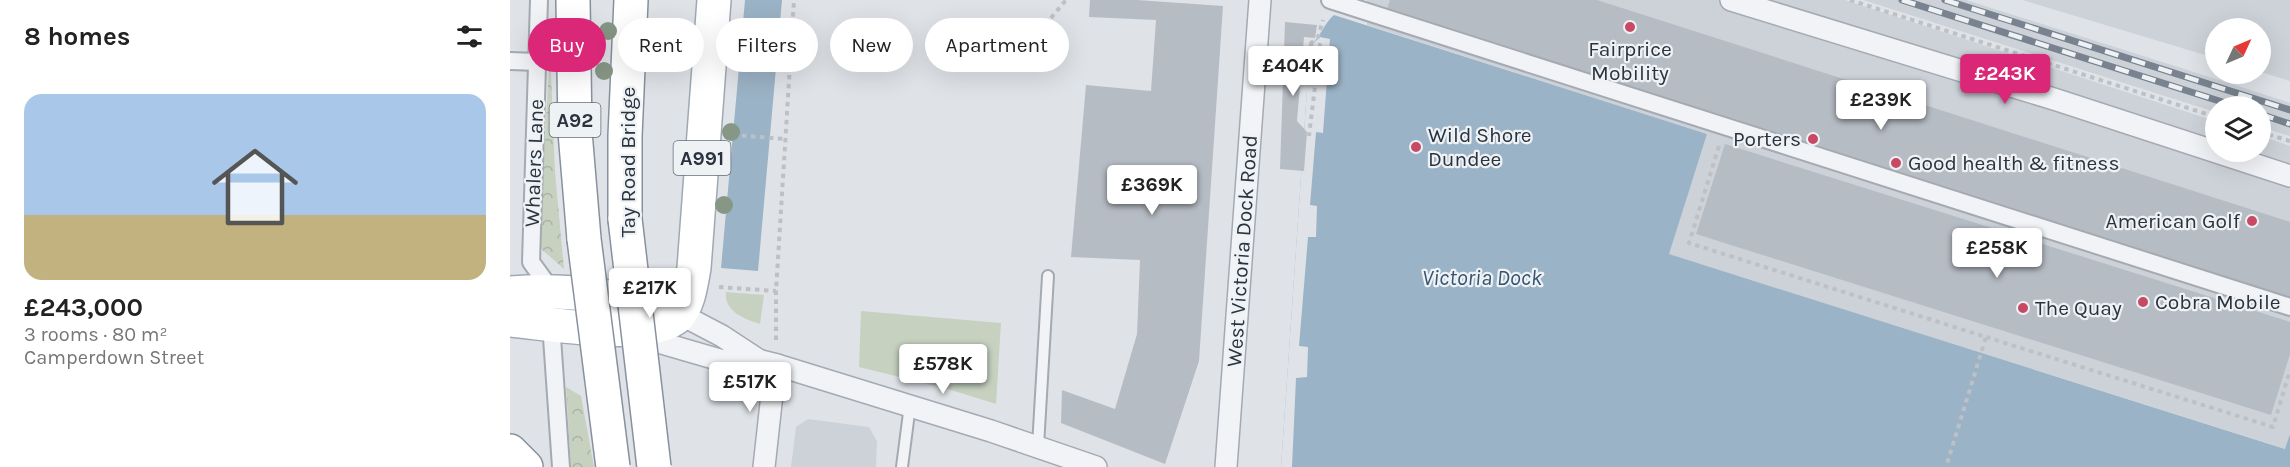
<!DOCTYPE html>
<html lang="en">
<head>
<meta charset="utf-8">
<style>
  body { margin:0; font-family:Karla,sans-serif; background:#f2f2f2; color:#222; height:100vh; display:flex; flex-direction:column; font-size:22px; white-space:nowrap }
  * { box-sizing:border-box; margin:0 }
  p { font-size:20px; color:#767676 }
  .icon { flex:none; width:33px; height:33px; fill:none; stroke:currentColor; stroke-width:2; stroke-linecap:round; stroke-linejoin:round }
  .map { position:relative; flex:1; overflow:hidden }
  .panel { display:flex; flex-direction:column; background:#fff; width:510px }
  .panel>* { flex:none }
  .hud { position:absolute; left:18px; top:18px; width:570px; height:54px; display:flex; gap:12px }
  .needle { width:39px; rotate:46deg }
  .fabs { position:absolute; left:1695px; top:18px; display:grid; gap:12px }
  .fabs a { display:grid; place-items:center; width:66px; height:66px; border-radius:50%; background:#fff; box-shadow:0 6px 24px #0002; font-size:30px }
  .price { position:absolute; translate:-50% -51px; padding:0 14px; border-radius:6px; background:#fff; color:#222; font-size:20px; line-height:39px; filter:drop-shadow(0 2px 3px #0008) }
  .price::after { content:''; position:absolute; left:50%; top:36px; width:18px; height:14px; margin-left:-9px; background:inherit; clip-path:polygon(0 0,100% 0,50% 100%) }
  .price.current { background:#db2777; color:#fff }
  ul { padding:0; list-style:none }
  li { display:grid; align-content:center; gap:12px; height:318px; padding:0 24px }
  li span { display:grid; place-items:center; height:186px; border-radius:18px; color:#555 }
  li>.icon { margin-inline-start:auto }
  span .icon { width:108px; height:108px; fill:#fffc; stroke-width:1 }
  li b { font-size:26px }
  h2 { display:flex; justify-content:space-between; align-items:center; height:72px; padding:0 24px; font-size:26px }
  .pill { padding:0 21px; border-radius:27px; background:#fff; box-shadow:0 6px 24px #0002; font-size:21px; line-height:54px }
  .pill.current { background:#db2777; color:#fff }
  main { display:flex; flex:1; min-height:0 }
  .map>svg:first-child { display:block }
  .built { fill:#cdd2d9 }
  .green { fill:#c6d1c0 }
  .forest { fill:url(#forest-crowns) }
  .water { fill:#9bb3c6 }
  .pier { fill:#dfe3e8 }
  .building { fill:#b6bcc4 }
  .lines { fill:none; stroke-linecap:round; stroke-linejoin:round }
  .service-casing { stroke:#a5aab2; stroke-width:14 }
  .pedestrian-casing { stroke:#a5aab2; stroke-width:20 }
  .minor-casing { stroke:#a5aab2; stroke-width:24 }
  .primary-casing { stroke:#9fa8b3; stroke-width:36 }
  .trunk-casing { stroke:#87919e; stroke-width:36 }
  .path { stroke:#bdc1c6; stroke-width:4; stroke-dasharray:4.5 4.5; stroke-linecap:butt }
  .service { stroke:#f1f3f6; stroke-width:10 }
  .pedestrian { stroke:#f1f3f6; stroke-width:16 }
  .minor { stroke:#f1f3f6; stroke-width:21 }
  .primary { stroke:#fff; stroke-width:33 }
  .trunk { stroke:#fff; stroke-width:33 }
  .rail-casing { stroke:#798390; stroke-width:7 }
  .rail { stroke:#eef2f5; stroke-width:4.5; stroke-dasharray:14; stroke-linecap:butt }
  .trunk-bridge-casing { stroke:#87919e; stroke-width:36; stroke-linecap:butt }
  .trunk-bridge { stroke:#fff; stroke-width:33 }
  .tree { fill:#879786 }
  .poi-dot { fill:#c84964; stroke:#eef2f5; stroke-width:2 }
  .labels { text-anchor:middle; stroke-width:4.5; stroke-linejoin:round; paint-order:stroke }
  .shield { fill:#eef2f5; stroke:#646c75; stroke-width:1.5 }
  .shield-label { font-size:20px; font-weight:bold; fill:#29323e }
  .poi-label { font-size:21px; fill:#29323e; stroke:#eef2f5; text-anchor:start }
  .street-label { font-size:21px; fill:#29323e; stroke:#eef2f5 }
  .water-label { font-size:22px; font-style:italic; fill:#355370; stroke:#eef2f5 }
</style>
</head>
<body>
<main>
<section class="panel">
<h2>8 homes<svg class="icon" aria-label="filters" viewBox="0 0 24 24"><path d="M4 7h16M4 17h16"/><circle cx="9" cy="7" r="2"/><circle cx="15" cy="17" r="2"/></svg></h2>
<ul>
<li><span style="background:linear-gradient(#a9c7e8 65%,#c2b280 0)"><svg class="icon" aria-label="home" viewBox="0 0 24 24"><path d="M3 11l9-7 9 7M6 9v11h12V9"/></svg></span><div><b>£243,000</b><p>3 rooms · 80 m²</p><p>Camperdown Street</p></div></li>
</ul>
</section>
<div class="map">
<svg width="1780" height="467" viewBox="0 0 1780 467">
  <defs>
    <pattern id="forest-crowns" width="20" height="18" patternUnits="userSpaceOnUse" patternTransform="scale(1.5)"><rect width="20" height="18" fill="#c6d1c0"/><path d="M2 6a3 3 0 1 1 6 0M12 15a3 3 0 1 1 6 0" fill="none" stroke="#aab4a6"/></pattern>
  </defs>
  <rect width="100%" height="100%" fill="#dfe3e8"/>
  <g class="built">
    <path d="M 857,0 L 1335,0 L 1705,121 L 1706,152 L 1750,152 L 1751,136 L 1780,146 L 1780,434 L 1776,449 L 1158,254 L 1197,134 L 857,25 Z"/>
    <path d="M 1353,0 L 1456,0 L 1725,85 L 1780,103 L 1780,136 L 1751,127 L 1750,106 L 1706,106 L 1705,112 Z"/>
    <path d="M 1512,0 L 1780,0 L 1780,81 L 1751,72 L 1750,28 L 1706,28 L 1705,58 Z"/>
    <path d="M 298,419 L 359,427 L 367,441 L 366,467 L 281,467 L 286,427 Z"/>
  </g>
  <g class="green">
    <path d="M 216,292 L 254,295 L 250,324 C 235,319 214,312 216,292 Z"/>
    <path d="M 351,311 L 491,323 L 486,404 L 438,389 L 349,367 Z"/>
  </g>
  <g class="forest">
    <path d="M 40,48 L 45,172 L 54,269 L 29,247 Z"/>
    <path d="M 56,387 L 71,396 L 84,467 L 61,467 Z"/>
  </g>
  <g class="water">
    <path d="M 235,0 L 272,0 L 248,271 L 211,268 Z"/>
    <path d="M 824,15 L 1197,134 L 1159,254 L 1775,449 L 1780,434 L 1780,467 L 771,467 L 800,46 C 811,36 815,22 824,15 Z"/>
  </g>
  <path class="pier" d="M 810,37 L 820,39 L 813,133 L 806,132 L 800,205 L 807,206 L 806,237 L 798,237 L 789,346 L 798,347 L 797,377 L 786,378 L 782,467 L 771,467 L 800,46 Z"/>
  <g class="building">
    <path d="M 580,0 L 627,0 L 713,6 L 689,361 L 655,464 L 551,423 L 552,390 L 605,409 L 627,334 L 630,260 L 561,257 L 576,85 L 641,91 L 646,20 L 579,17 Z"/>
    <path d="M 880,0 L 1087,0 L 1780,222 L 1780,297 L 877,9 Z"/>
    <path d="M 775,22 L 807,25 L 805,38 L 794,37 L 787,121 L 797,132 L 794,171 L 770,169 Z"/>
    <path d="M 1215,144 L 1780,322 L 1780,354 L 1761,415 L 1186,234 Z"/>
  </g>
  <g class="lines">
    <defs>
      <g id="service">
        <path d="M 528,446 L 538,276"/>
        <path d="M 392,467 L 400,405"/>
      </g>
      <g id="pedestrian">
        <path d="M 29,0 L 21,262 L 37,284"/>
        <path d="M 820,0 L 1780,307"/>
        <path d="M 0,61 L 28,62"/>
        <path d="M 41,323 L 51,467"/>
      </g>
      <g id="minor">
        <path d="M 1221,0 L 1547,100 L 1780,176"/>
        <path d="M 170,314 L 212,336 L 250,361"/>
        <path d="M 124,335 L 210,360 L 251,361 L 267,365 L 481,431 L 586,467"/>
        <path d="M 254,467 L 263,385 L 267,365"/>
        <path d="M 716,467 L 750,0"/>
      </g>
      <g id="primary">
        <path d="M 0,293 C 51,289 102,295 151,308"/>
        <path d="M 0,320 C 36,323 142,342 168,316 C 179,304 181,283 184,268 L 204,0"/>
      </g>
      <g id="trunk">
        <path d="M 63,0 L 65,132 L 74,239"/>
        <path d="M 115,219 L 115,136 L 121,0"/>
        <path d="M 0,451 L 16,467"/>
      </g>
    </defs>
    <use href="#service" class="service-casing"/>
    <use href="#pedestrian" class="pedestrian-casing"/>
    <use href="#minor" class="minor-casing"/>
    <use href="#primary" class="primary-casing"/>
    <use href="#trunk" class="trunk-casing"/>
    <g class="path">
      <path d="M 1340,0 L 1706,117"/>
      <path d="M 541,18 L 556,0"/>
      <path d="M 799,44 L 810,45 L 799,136"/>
      <path d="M 800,44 L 808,37 L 813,20"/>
      <path d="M 1750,132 L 1780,141"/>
      <path d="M 223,135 L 276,139"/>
      <path d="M 1209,146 L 1179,243 L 1476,337 L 1436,467"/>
      <path d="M 209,287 L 266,291"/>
      <path d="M 1476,337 L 1763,427 L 1780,370"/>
      <path d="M 266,340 L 266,291 L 284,0"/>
    </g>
    <use href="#service" class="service"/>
    <use href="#pedestrian" class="pedestrian"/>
    <use href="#minor" class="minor"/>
    <use href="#primary" class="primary"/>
    <use href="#trunk" class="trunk"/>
    <defs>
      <g id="rail">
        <path d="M 1392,0 L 1725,106"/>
        <path d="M 1435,0 L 1780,110"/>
        <path d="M 1750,114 L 1780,124"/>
      </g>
    </defs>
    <use href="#rail" class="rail-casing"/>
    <use href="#rail" class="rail"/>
    <defs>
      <g id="trunk-bridge">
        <path d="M 115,219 L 144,467"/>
        <path d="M 74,239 L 103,467"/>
      </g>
    </defs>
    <use href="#trunk-bridge" class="trunk-bridge-casing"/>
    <use href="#trunk-bridge" class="trunk-bridge"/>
  </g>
  <g class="tree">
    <circle cx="98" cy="31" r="9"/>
    <circle cx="225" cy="53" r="9"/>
    <circle cx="94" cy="71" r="9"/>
    <circle cx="221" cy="132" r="9"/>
    <circle cx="214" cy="205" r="9"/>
  </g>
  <g class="poi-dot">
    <circle cx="1120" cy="27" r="6"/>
    <circle cx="1303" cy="139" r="6"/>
    <circle cx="906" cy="147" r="6"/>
    <circle cx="1386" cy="163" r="6"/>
    <circle cx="1742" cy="221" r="6"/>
    <circle cx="1633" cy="302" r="6"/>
    <circle cx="1513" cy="308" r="6"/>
  </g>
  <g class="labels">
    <g class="shield">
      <rect x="39.5" y="103" width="51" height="34" rx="4.5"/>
      <rect x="163.5" y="141" width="57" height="34" rx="4.5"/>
    </g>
    <g class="shield-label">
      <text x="65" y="127">A92</text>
      <text x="192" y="165">A991</text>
    </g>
    <g class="poi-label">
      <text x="1120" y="56" text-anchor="middle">Fairprice<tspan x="1120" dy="24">Mobility</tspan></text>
      <text x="918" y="142">Wild Shore<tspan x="918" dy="24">Dundee</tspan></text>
      <text x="1291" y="146" text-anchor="end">Porters</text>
      <text x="1398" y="170">Good health &amp; fitness</text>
      <text x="1730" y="228" text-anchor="end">American Golf</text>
      <text x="1645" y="309">Cobra Mobile</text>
      <text x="1525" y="315">The Quay</text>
    </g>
    <g class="street-label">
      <text transform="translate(118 162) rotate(-90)" y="7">Tay Road Bridge</text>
      <text transform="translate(24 163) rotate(-88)" y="7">Whalers Lane</text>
      <text transform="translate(732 251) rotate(-86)" y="7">West Victoria Dock Road</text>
    </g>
    <g class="water-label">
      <text x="972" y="285">Victoria Dock</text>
    </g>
  </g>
</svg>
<div class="fabs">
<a><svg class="needle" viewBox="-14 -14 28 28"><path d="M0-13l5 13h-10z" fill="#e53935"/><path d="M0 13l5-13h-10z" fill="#767676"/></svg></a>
<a><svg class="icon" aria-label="layers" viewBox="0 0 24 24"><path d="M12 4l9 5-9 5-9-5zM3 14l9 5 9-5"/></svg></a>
</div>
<b class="price" style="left:783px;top:97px">£404K</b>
<b class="price current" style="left:1495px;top:105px">£243K</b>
<b class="price" style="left:1371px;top:131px">£239K</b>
<b class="price" style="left:642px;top:216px">£369K</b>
<b class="price" style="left:1487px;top:279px">£258K</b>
<b class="price" style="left:140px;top:319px">£217K</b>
<b class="price" style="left:433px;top:395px">£578K</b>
<b class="price" style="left:240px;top:413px">£517K</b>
<div class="hud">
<a class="pill current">Buy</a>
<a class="pill">Rent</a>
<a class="pill">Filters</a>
<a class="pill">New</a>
<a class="pill">Apartment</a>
</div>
</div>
</main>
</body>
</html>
